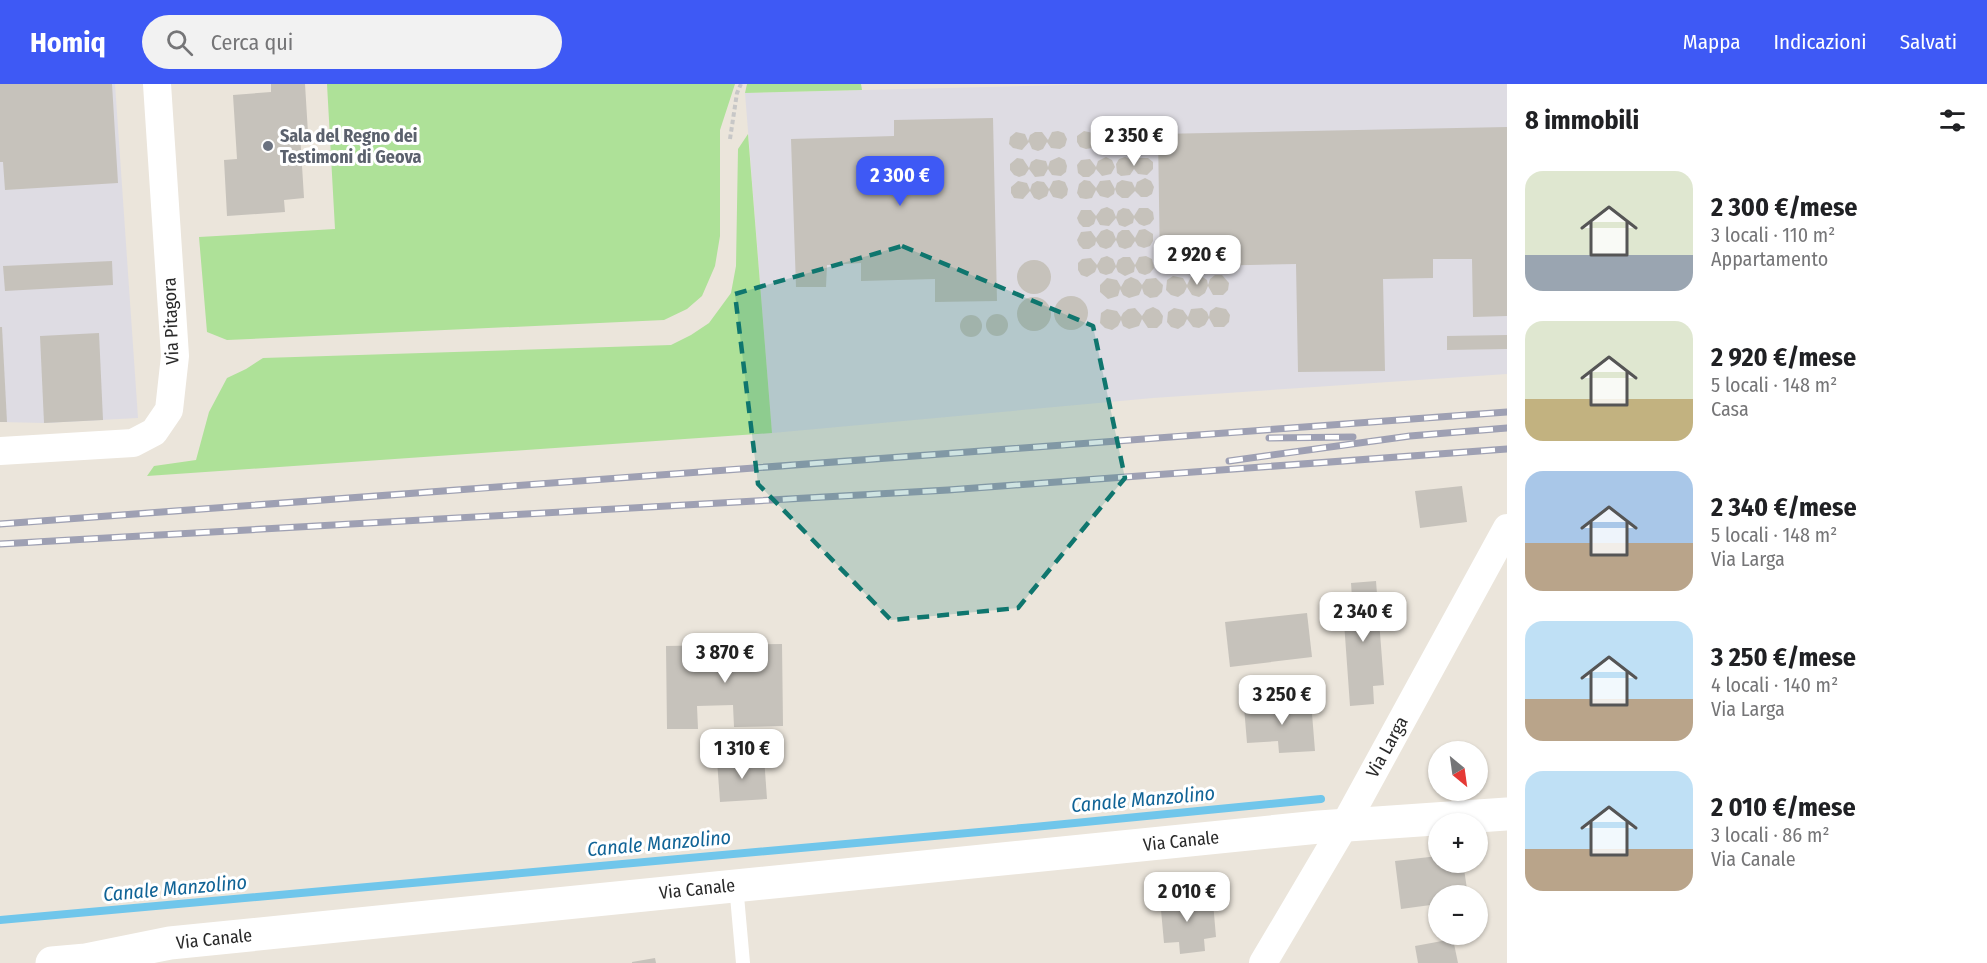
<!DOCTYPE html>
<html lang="it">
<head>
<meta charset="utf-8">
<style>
  body { margin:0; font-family:"Fira Sans Condensed",sans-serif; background:#f2f2f2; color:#202124; height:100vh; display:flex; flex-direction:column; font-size:22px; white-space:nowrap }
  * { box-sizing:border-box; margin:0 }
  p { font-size:20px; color:#757577 }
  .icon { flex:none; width:33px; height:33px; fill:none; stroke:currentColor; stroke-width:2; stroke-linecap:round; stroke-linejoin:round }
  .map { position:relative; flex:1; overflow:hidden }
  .details { display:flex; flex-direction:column; background:#fff; width:480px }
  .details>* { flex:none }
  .needle { width:39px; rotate:151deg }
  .buttons { position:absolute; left:1428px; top:657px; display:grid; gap:12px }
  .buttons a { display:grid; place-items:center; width:60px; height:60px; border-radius:50%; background:#fff; box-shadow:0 2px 4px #0004; font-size:30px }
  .price { position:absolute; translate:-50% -51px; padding:0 14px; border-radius:12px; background:#fff; color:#222; font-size:20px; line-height:39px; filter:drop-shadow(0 2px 3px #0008) }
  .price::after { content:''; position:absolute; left:50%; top:36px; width:18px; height:14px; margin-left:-9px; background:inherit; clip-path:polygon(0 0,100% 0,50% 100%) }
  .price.active { background:#3e59f5; color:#fff }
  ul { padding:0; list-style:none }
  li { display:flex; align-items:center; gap:18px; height:150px; padding:0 18px }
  li span { display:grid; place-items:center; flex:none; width:168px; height:120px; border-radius:18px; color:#555 }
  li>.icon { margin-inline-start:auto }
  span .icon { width:72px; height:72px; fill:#fffc; stroke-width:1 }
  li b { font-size:26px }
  h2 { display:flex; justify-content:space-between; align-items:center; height:72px; padding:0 18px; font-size:26px }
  header { display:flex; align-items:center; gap:36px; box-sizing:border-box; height:84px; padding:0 30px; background:#3e59f5; color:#fff }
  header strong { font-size:28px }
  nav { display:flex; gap:33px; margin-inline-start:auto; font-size:21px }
  .search { width:420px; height:54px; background:#f2f2f2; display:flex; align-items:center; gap:15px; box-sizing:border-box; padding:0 21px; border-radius:33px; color:#757577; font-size:22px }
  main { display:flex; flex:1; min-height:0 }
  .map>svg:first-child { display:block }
  .industrial { fill:#dedce3 }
  .green { fill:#aee198 }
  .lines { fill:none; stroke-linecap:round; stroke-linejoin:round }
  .stream { stroke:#70c6eb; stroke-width:8 }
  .building { fill:#c6c2bb }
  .path { stroke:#c7c7c7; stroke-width:4; stroke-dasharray:4.5 3; stroke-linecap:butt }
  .lane { stroke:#fff; stroke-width:14 }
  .street { stroke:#fff; stroke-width:28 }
  .secondary { stroke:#fff; stroke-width:33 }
  .rail-casing { stroke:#9ea0b3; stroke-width:7 }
  .rail { stroke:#fff; stroke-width:4.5; stroke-dasharray:14; stroke-linecap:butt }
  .marked { fill:#0f766e; fill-opacity:0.2; stroke:#0f766e; stroke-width:4.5; stroke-dasharray:12 8; stroke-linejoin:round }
  .worship-dot { fill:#6b7280; stroke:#fff; stroke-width:2 }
  .labels { text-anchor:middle; stroke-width:6; stroke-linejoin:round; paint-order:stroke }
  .worship-label { font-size:18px; font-weight:bold; fill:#5b616d; stroke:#fff; text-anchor:start }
  .street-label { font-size:18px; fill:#292929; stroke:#fff }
  .water-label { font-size:20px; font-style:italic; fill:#106396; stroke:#fff }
</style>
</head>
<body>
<header>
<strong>Homiq</strong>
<div class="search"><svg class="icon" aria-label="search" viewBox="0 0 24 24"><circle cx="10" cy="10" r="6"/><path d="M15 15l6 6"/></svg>Cerca qui</div>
<nav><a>Mappa</a><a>Indicazioni</a><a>Salvati</a></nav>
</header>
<main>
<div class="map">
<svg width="1507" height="879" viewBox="0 0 1507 879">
  <rect width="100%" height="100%" fill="#ebe5db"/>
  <g class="industrial">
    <path d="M 0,0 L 115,0 L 138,334 L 44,339 L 0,338 Z"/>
    <path d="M 1106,0 L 1507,0 L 1507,290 L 1153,314 L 772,349 L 745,9 Z"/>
  </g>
  <g class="green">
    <path d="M 327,0 L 735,0 L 720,46 L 720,152 L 715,182 L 702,212 L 687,225 L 664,236 L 227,256 L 207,248 L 199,153 L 335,145 Z"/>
    <path d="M 747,0 L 861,0 L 862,6 L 745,9 Z"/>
    <path d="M 748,50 L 772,349 L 147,392 L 154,382 L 196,376 L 209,328 L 227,294 L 246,285 L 263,274 L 671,261 L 691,251 L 709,239 L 731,209 L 736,182 L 738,65 Z"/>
  </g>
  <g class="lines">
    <path class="stream" d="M 0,836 L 1034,743 L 1321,715"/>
  </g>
  <g class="building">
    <path d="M 0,0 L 112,0 L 118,99 L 5,106 L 3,78 L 0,78 Z"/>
    <path d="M 271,0 L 305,0 L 308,49 L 300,49 L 304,114 L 284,116 L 285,128 L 227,132 L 224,76 L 237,75 L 233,11 L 271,8 Z"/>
    <path d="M 993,34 L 997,217 L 935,218 L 935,195 L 861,197 L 861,179 L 827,181 L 826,203 L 796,203 L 791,55 L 894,52 L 894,36 Z"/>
    <path d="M 1507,43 L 1507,232 L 1473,233 L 1472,175 L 1433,175 L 1433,194 L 1383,195 L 1385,287 L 1298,288 L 1296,180 L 1160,183 L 1158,50 Z"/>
    <path d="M 1145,44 L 1150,47 L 1153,53 L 1152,59 L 1147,63 L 1141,63 L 1134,57 L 1130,63 L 1124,65 L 1119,63 L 1115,56 L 1111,62 L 1105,64 L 1099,62 L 1096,56 L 1092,64 L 1086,65 L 1080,63 L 1077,58 L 1077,52 L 1084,47 L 1093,49 L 1096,54 L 1100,46 L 1109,46 L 1115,54 L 1117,49 L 1122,46 L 1129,46 L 1134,54 L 1138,46 Z"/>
    <path d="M 1058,47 L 1064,49 L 1067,55 L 1065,62 L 1060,65 L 1051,64 L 1047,58 L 1043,65 L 1038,67 L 1032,65 L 1029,58 L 1022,66 L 1013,64 L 1009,60 L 1010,53 L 1016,48 L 1025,50 L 1028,57 L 1030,51 L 1035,48 L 1042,48 L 1048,56 L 1052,48 Z"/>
    <path d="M 1059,73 L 1065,76 L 1067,82 L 1066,88 L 1061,92 L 1052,91 L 1048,85 L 1044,92 L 1035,93 L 1029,85 L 1025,91 L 1019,93 L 1014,91 L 1010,86 L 1010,80 L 1017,74 L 1023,75 L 1029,84 L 1031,78 L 1036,75 L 1046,77 L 1048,83 L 1050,77 Z"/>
    <path d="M 1106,73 L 1112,76 L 1115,83 L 1111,90 L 1102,92 L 1096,85 L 1094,89 L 1089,93 L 1083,93 L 1078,89 L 1077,81 L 1081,76 L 1090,75 L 1096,83 L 1098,77 Z"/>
    <path d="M 1125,73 L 1132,76 L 1134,82 L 1139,74 L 1148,74 L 1153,78 L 1153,85 L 1147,91 L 1138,90 L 1134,85 L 1130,91 L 1121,92 L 1117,89 L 1116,80 L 1119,75 Z"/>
    <path d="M 1145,94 L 1151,97 L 1154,103 L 1152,110 L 1147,113 L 1141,113 L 1135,107 L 1128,114 L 1122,114 L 1117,110 L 1115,105 L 1114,110 L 1108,114 L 1100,112 L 1096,106 L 1092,114 L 1086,115 L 1080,114 L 1077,109 L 1079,100 L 1084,96 L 1090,97 L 1096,104 L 1100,97 L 1110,96 L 1115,105 L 1117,99 L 1122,96 L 1132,98 L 1135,104 L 1137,98 Z"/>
    <path d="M 1059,96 L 1065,98 L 1068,105 L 1067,111 L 1062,115 L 1053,113 L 1049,106 L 1047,112 L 1039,116 L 1034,114 L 1030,107 L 1023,115 L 1014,114 L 1011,109 L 1011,103 L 1018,97 L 1027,99 L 1030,106 L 1032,100 L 1037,97 L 1044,98 L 1049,105 L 1053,97 Z"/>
    <path d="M 1107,123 L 1113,126 L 1116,133 L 1118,127 L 1123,124 L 1129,125 L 1134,132 L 1139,124 L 1148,124 L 1153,128 L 1154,135 L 1150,140 L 1144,142 L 1139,140 L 1134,134 L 1133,139 L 1125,143 L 1119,141 L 1116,134 L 1109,142 L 1100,141 L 1096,134 L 1094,140 L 1089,143 L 1083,143 L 1079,139 L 1077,134 L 1081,126 L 1091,126 L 1096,132 L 1101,125 Z"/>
    <path d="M 1107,145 L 1113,148 L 1116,155 L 1118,149 L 1122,146 L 1129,146 L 1135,154 L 1139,146 L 1145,145 L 1153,150 L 1153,157 L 1150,162 L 1144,164 L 1138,162 L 1135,157 L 1131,163 L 1125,165 L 1119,163 L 1116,156 L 1111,163 L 1106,165 L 1100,163 L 1096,157 L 1095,161 L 1089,165 L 1083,165 L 1079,161 L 1077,156 L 1081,148 L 1091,147 L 1096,154 L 1101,147 Z"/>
    <path d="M 1107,172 L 1113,175 L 1116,182 L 1118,176 L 1123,173 L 1130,173 L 1135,181 L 1139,173 L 1146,172 L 1152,175 L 1154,184 L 1150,189 L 1145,191 L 1139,189 L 1135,182 L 1134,188 L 1125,192 L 1118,188 L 1116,183 L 1112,189 L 1106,191 L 1100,189 L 1097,183 L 1095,188 L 1087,193 L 1081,191 L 1078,186 L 1078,179 L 1082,175 L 1091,174 L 1097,181 L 1101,174 Z"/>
    <circle cx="1034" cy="193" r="17"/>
    <path d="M 112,177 L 113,201 L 5,207 L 3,182 Z"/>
    <path d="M 1215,191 L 1222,191 L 1229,199 L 1228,206 L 1223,211 L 1213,211 L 1208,202 L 1205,209 L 1199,213 L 1192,211 L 1187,203 L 1184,209 L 1178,213 L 1171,211 L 1166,206 L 1167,196 L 1173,192 L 1183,194 L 1187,201 L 1191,193 L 1201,192 L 1207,196 L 1208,201 L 1210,195 Z"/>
    <path d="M 1131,193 L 1138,196 L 1142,201 L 1146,195 L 1156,194 L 1163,201 L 1162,208 L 1157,213 L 1150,214 L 1144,210 L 1142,204 L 1139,211 L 1129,214 L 1123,211 L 1120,205 L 1118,212 L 1108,215 L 1100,208 L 1100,201 L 1107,194 L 1117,196 L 1121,203 L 1125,196 Z"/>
    <circle cx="1071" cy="229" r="17"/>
    <circle cx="1034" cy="230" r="17"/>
    <path d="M 1153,223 L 1159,226 L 1163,232 L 1162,239 L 1157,244 L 1148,244 L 1142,235 L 1139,242 L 1129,245 L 1123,242 L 1121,236 L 1118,242 L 1112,246 L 1105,244 L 1100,239 L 1101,229 L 1107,225 L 1117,227 L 1121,233 L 1123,229 L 1128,225 L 1135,224 L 1142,232 L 1146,226 Z"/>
    <path d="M 1216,223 L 1226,225 L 1230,231 L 1229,238 L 1224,243 L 1214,243 L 1209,234 L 1205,241 L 1199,244 L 1193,243 L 1187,235 L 1184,241 L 1178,245 L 1171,243 L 1167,238 L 1168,228 L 1174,224 L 1183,226 L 1188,233 L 1191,225 L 1202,224 L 1207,228 L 1209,233 L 1210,227 Z"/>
    <circle cx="997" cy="241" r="11"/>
    <circle cx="971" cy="242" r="11"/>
    <path d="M 0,243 L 2,243 L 7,338 L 0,338 Z"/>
    <path d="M 99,249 L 103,336 L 44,339 L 40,252 Z"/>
    <path d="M 1507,251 L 1507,265 L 1447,266 L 1447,252 Z"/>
    <path d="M 1462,402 L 1467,438 L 1420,444 L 1415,407 Z"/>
    <path d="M 1376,497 L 1384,601 L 1373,602 L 1374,620 L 1350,622 L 1343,524 L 1352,514 L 1351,499 Z"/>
    <path d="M 1307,529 L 1312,573 L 1230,583 L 1225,538 Z"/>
    <path d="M 782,560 L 783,642 L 734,643 L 733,621 L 697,622 L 698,645 L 667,645 L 666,562 Z"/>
    <path d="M 1311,617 L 1315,667 L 1279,669 L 1278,657 L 1247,659 L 1244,623 Z"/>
    <path d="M 764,673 L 767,715 L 720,718 L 717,676 Z"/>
    <path d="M 1438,772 L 1438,778 L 1463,778 L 1468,812 L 1438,812 L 1438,820 L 1401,825 L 1395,777 Z"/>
    <path d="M 1189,811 L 1190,821 L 1213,818 L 1216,853 L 1204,855 L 1205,867 L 1180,870 L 1179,858 L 1164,859 L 1160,815 Z"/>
    <path d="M 1453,855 L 1458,879 L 1418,879 L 1415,862 Z"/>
    <path d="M 655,874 L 656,879 L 632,879 L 632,878 Z"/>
  </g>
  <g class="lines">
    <path class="path" d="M 730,55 L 737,9 L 741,0"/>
    <path class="lane" d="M 736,801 L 743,879"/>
    <g class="street">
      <path d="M 0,367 L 133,359 L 154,348 L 169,326 L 175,272 L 157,0"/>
      <path d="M 1263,879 L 1344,742 L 1507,444"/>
    </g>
    <path class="secondary" d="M 52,879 L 86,876 L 170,859 L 1319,743 L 1507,730"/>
    <defs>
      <g id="rail">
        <path d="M 1269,354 L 1353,353"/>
        <path d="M 1229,377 L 1410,352 L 1507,344"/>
        <path d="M 0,440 L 1507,328"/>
        <path d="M 0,460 L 948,406 L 1507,365"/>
      </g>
    </defs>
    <use href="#rail" class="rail-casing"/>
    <use href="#rail" class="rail"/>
  </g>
  <path class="marked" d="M 902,162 L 1093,242 L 1125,394 L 1018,524 L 891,536 L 758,400 L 735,210 Z"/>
  <circle class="worship-dot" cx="268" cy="62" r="6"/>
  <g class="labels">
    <g class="worship-label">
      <text x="280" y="58">Sala del Regno dei<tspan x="280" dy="21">Testimoni di Geova</tspan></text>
    </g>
    <g class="street-label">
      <text transform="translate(171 237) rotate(-92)" y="6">Via Pitagora</text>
      <text transform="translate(1387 663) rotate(-61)" y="6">Via Larga</text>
      <text transform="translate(1181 757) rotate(-6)" y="6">Via Canale</text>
      <text transform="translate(697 805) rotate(-6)" y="6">Via Canale</text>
      <text transform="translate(214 855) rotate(-6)" y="6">Via Canale</text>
    </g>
    <g class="water-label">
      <text transform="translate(1143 715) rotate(-5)" y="7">Canale Manzolino</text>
      <text transform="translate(659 759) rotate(-5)" y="7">Canale Manzolino</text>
      <text transform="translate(175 804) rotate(-5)" y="7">Canale Manzolino</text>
    </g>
  </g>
</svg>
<div class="buttons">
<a><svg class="needle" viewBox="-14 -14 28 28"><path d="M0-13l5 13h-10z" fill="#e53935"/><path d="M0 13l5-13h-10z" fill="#757577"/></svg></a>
<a>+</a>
<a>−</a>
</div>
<b class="price" style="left:1134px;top:83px">2 350 €</b>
<b class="price active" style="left:900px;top:123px">2 300 €</b>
<b class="price" style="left:1197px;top:202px">2 920 €</b>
<b class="price" style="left:1363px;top:559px">2 340 €</b>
<b class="price" style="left:725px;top:600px">3 870 €</b>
<b class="price" style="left:1282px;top:642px">3 250 €</b>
<b class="price" style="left:742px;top:696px">1 310 €</b>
<b class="price" style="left:1187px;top:839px">2 010 €</b>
</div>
<section class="details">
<h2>8 immobili<svg class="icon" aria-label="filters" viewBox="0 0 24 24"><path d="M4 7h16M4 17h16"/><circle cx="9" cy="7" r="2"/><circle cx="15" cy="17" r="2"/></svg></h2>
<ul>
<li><span style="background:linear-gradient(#dfe7d0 70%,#9aa5b1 0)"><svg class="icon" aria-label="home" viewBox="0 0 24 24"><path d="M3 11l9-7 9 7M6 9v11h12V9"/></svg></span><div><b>2 300 €/mese</b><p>3 locali · 110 m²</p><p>Appartamento</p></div></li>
<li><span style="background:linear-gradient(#dfe7d0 65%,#c2b280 0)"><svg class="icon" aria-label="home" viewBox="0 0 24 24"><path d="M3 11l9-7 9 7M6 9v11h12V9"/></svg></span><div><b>2 920 €/mese</b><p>5 locali · 148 m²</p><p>Casa</p></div></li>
<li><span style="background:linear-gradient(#a9c7e8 60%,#b9a48a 0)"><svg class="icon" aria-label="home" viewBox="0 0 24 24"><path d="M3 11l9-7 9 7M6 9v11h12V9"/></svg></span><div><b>2 340 €/mese</b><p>5 locali · 148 m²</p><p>Via Larga</p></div></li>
<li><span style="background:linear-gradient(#bfe0f5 65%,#b9a48a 0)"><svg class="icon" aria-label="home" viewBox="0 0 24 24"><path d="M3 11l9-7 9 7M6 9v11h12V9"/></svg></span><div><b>3 250 €/mese</b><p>4 locali · 140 m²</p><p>Via Larga</p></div></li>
<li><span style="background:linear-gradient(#bfe0f5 65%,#b9a48a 0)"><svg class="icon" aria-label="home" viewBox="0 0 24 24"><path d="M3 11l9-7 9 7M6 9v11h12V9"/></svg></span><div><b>2 010 €/mese</b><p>3 locali · 86 m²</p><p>Via Canale</p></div></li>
</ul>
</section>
</main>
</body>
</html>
